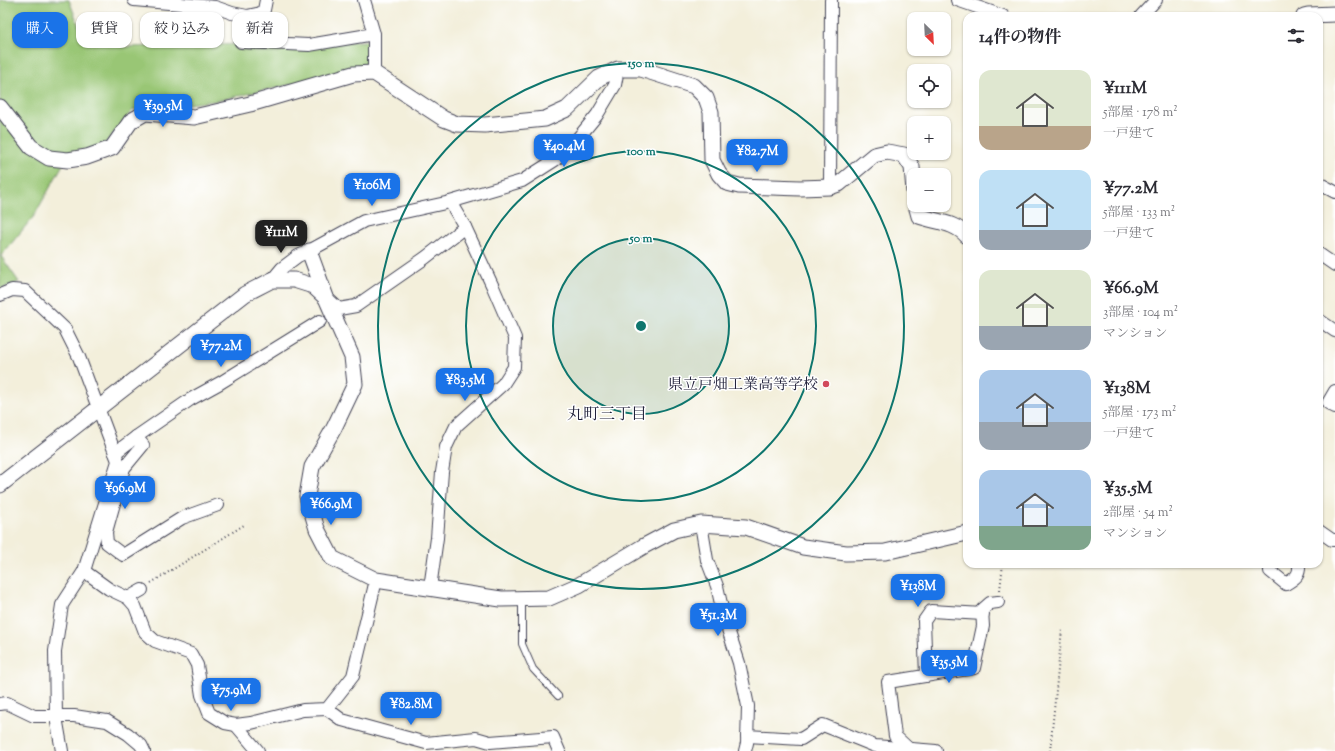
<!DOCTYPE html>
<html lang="ja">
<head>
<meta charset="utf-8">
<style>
  body { margin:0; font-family:"Sorts Mill Goudy","Noto Serif JP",serif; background:#f2f2f3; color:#2b2b33; height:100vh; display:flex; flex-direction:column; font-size:15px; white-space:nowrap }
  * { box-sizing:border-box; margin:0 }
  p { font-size:13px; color:#7c7c81 }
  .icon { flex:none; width:22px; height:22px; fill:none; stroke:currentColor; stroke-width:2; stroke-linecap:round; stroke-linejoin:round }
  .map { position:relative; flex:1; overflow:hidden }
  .side { position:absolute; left:963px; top:12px; width:360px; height:556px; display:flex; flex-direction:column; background:#fff; border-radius:12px; box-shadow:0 1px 3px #0004 }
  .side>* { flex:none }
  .hud { position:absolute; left:12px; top:12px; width:380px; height:36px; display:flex; gap:8px }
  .needle { width:26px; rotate:156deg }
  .controls { position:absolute; left:907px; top:12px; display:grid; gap:8px }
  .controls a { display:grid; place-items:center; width:44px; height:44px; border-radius:8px; background:#fff; box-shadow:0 1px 3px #0004; font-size:20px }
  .price { position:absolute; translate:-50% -34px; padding:0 9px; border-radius:8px; background:#1a73e8; color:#fff; font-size:13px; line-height:26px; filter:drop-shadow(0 1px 2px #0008) }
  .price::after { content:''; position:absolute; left:50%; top:24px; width:12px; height:9px; margin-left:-6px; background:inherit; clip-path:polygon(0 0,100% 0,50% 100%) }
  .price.active { background:#222; color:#fff }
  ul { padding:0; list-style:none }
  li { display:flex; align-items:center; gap:12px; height:100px; padding:0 16px }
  li span { display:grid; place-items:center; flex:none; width:112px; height:80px; border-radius:12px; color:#555 }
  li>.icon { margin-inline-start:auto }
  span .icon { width:48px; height:48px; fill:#fffc; stroke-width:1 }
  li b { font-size:17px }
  h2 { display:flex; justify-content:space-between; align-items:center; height:48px; padding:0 16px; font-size:17px }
  .tag { padding:0 14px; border-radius:12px; background:#fff; box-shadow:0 1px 3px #0004; font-size:14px; line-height:36px }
  .tag.active { background:#1a73e8; color:#fff }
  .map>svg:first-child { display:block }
  .green { fill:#99c675; stroke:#5e7458 }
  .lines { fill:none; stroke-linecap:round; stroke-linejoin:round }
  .service-casing { stroke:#414153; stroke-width:8 }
  .minor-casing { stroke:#414153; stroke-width:14 }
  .tertiary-casing { stroke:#414153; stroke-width:17 }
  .path { stroke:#414153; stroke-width:2; stroke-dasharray:1 3; stroke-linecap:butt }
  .service { stroke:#fff; stroke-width:6 }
  .minor { stroke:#fff; stroke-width:12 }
  .tertiary { stroke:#fff; stroke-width:15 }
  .ring { fill:none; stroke:#0f766e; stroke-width:2 }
  .poi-dot { fill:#d1495b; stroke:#fff; stroke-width:1.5 }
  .labels { text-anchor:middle; stroke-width:3; stroke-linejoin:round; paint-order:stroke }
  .poi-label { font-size:15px; fill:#22223b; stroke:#fff; text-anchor:end }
  .neighbourhood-label { font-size:16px; fill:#22223b; stroke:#fff }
  .centre { fill:#0f766e; stroke:#fff; stroke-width:2 }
  .ring-label { font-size:12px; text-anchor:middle; font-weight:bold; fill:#0f766e; stroke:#fff; stroke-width:3; stroke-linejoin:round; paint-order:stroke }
</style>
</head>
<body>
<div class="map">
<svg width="1335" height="751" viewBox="0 0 1335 751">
  <rect width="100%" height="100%" fill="#fff"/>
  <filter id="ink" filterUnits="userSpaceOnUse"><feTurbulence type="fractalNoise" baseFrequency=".025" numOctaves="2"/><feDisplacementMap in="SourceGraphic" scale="8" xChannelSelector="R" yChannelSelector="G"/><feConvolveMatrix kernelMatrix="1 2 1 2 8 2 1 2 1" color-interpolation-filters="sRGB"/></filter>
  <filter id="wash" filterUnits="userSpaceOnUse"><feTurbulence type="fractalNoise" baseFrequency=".012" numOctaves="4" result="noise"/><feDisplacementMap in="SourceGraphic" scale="16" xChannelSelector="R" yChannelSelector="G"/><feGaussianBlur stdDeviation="0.9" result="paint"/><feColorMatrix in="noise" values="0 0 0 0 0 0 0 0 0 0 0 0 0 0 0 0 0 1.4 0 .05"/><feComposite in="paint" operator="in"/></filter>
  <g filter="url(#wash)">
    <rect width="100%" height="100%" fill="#f3efdb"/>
    <path class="green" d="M 0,0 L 69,0 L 80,29 L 122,47 L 369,41 L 367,68 L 215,101 L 133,110 L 102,147 L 70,152 L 34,216 L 1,256 L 19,282 L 0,289 Z"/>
  </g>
  <g filter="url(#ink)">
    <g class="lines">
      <defs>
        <path id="service" d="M 522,599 L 522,644 L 533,669 L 558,696"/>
        <g id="minor">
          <path d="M 134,0 L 215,7 L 232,13 L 247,16 L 261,13 L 264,10 L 266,0"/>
          <path d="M 364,0 L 374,34 L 374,73"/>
          <path d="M 957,0 L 1003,16"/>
          <path d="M 1141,16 L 1156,0"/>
          <path d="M 241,42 L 309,45 L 374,34"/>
          <path d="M 830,187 L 831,0"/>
          <path d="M 1319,189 L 1322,185 L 1335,192"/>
          <path d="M 1319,254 L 1335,265"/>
          <path d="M 272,280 L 282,268 L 298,256 L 309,251 L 364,221 L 450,202 L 522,181 L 555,160 L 574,143 L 597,115 L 615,85 L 618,69"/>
          <path d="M 0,295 L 12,290 L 25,291 L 65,329 L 79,357 L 118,461 L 84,571 L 62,605 L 55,651 L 56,717 L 62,751"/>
          <path d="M 328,299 L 339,309 L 356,306 L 425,258 L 465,227"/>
          <path d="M 1319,320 L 1335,331"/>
          <path d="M 1335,391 L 1328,403 L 1335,407"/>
          <path d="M 136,437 L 191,399 L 220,383 L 320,321"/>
          <path d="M 115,453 L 136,437 L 143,445 L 124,468 L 106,532 L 107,543 L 123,555 L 182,518 L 218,505"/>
          <path d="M 701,524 L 707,560 L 717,586 L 724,617 L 739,663 L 748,706 L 747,743 L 745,751"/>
          <path d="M 1319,531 L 1332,540 L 1335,540"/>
          <path d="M 1271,564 L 1270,571 L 1286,584 C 1295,578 1300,576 1299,564"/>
          <path d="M 84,571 L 109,589 L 128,598 L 135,606 L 145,632 L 155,641 L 191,654 L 197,665 L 202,695 L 209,713 L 225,723 L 236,725 L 251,723 L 303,710 L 327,709 L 353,676 L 376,580"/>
          <path d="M 430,588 L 437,538 L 442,472 L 446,447 L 456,426 L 503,384 L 514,367 L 515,338 L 493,287 L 465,227 L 450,202"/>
          <path d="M 128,598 L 142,590"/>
          <path d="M 926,676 L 924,621 L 931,611 L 983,614"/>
          <path d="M 0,704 L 7,703 L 34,716 L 74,716 L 107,721 L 128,734 L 141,745 L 144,751"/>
          <path d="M 327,709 L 342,720 L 426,743 L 476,738 L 490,742 L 553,737 L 559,751"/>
          <path d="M 236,725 L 258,751"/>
          <path d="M 747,736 L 801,739 L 823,725 L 875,746 L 936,751"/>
          <path d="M 910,750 L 895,736 L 888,682 L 974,668 L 983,626 L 982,610 L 990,603 L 998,602"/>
        </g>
        <g id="tertiary">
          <path d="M 1304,16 L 1308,15 L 1335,14"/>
          <path d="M 0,107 L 31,147 L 49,158 L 68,160 L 87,157 L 112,148 L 131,121 L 145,113 L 194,117 L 250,104 L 353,74 L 374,73 L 444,119 L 457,124 L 485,125 L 545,119 L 567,109 L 599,78 L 618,69 L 641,69 L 694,86 L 706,98 L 711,112 L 712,160 L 719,174 L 727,183 L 739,186 L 800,188 L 830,187 L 839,184 L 874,155 L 887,152 L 904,155 L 912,167 L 914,191"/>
          <path d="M 916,205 L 919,216 C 936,222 955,222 967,236"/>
          <path d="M 309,251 L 326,297"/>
          <path d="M 0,485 L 245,294 L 272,280 L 294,280 L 313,286 L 326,298 L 352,357 L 355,384 L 334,428 L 312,467 L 307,496 L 317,529 L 332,558 L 376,580 L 501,599 L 549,598 L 579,585 L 644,546 L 674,530 L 701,524 L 746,527 L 803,547 L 846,553 L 885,552 L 967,533"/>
        </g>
      </defs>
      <use href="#service" class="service-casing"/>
      <use href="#minor" class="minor-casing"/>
      <use href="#tertiary" class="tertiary-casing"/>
      <g class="path">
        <path d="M 151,583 L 244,525"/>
        <path d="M 1000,590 L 1003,564"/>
        <path d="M 1050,751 L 1062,629"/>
      </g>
      <use href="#service" class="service"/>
      <use href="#minor" class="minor"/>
      <use href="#tertiary" class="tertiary"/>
    </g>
  </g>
  <circle cx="641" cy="326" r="88" fill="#0f766e" fill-opacity=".12"/>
  <g class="ring">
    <circle cx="641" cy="326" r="88"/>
    <circle cx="641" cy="326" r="175"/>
    <circle cx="641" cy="326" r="263"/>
  </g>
  <circle class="poi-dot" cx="826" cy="384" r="4"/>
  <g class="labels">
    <g class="poi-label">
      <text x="818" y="389">県立戸畑工業高等学校</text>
    </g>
    <g class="neighbourhood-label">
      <text x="607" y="419">丸町三丁目</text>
    </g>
  </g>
  <circle cx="641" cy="326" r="6" class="centre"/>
  <g class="ring-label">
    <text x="641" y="67">150 m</text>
    <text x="641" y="155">100 m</text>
    <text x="641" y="242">50 m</text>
  </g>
</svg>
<div class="controls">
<a><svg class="needle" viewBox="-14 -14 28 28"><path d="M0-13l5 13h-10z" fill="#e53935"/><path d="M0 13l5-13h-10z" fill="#7c7c81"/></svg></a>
<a><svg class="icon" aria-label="locate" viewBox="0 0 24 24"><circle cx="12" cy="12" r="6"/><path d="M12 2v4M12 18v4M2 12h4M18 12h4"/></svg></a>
<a>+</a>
<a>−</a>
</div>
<b class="price" style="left:163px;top:128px">¥39.5M</b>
<b class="price" style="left:564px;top:168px">¥40.4M</b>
<b class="price" style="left:757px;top:173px">¥82.7M</b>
<b class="price" style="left:372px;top:207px">¥106M</b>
<b class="price active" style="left:281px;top:254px">¥111M</b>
<b class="price" style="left:221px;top:368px">¥77.2M</b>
<b class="price" style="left:465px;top:402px">¥83.5M</b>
<b class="price" style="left:125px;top:510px">¥96.9M</b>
<b class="price" style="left:331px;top:526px">¥66.9M</b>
<b class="price" style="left:918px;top:608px">¥138M</b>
<b class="price" style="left:718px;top:637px">¥51.3M</b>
<b class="price" style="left:949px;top:684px">¥35.5M</b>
<b class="price" style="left:231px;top:712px">¥75.9M</b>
<b class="price" style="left:411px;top:726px">¥82.8M</b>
<div class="hud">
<a class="tag active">購入</a>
<a class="tag">賃貸</a>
<a class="tag">絞り込み</a>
<a class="tag">新着</a>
</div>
<section class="side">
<h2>14件の物件<svg class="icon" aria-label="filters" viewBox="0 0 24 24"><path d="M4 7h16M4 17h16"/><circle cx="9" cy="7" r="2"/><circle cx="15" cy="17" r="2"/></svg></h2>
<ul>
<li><span style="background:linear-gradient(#dfe7d0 70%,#b9a48a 0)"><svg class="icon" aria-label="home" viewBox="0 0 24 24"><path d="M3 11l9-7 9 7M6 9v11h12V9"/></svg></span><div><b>¥111M</b><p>5部屋 · 178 m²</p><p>一戸建て</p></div></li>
<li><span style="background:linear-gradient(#bfe0f5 75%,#9aa5b1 0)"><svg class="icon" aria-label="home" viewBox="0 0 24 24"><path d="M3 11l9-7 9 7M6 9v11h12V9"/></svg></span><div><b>¥77.2M</b><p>5部屋 · 133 m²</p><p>一戸建て</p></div></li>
<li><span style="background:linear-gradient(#dfe7d0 70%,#9aa5b1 0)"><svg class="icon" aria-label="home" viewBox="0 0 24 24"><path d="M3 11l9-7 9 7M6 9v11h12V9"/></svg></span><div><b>¥66.9M</b><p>3部屋 · 104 m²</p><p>マンション</p></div></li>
<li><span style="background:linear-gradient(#a9c7e8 65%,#9aa5b1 0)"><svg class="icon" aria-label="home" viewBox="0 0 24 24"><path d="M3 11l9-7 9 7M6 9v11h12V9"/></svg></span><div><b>¥138M</b><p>5部屋 · 173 m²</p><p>一戸建て</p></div></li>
<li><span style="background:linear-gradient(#a9c7e8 70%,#7fa58c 0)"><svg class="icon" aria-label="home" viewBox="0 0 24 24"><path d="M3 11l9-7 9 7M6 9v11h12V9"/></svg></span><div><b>¥35.5M</b><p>2部屋 · 54 m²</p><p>マンション</p></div></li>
</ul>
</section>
</div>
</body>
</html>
